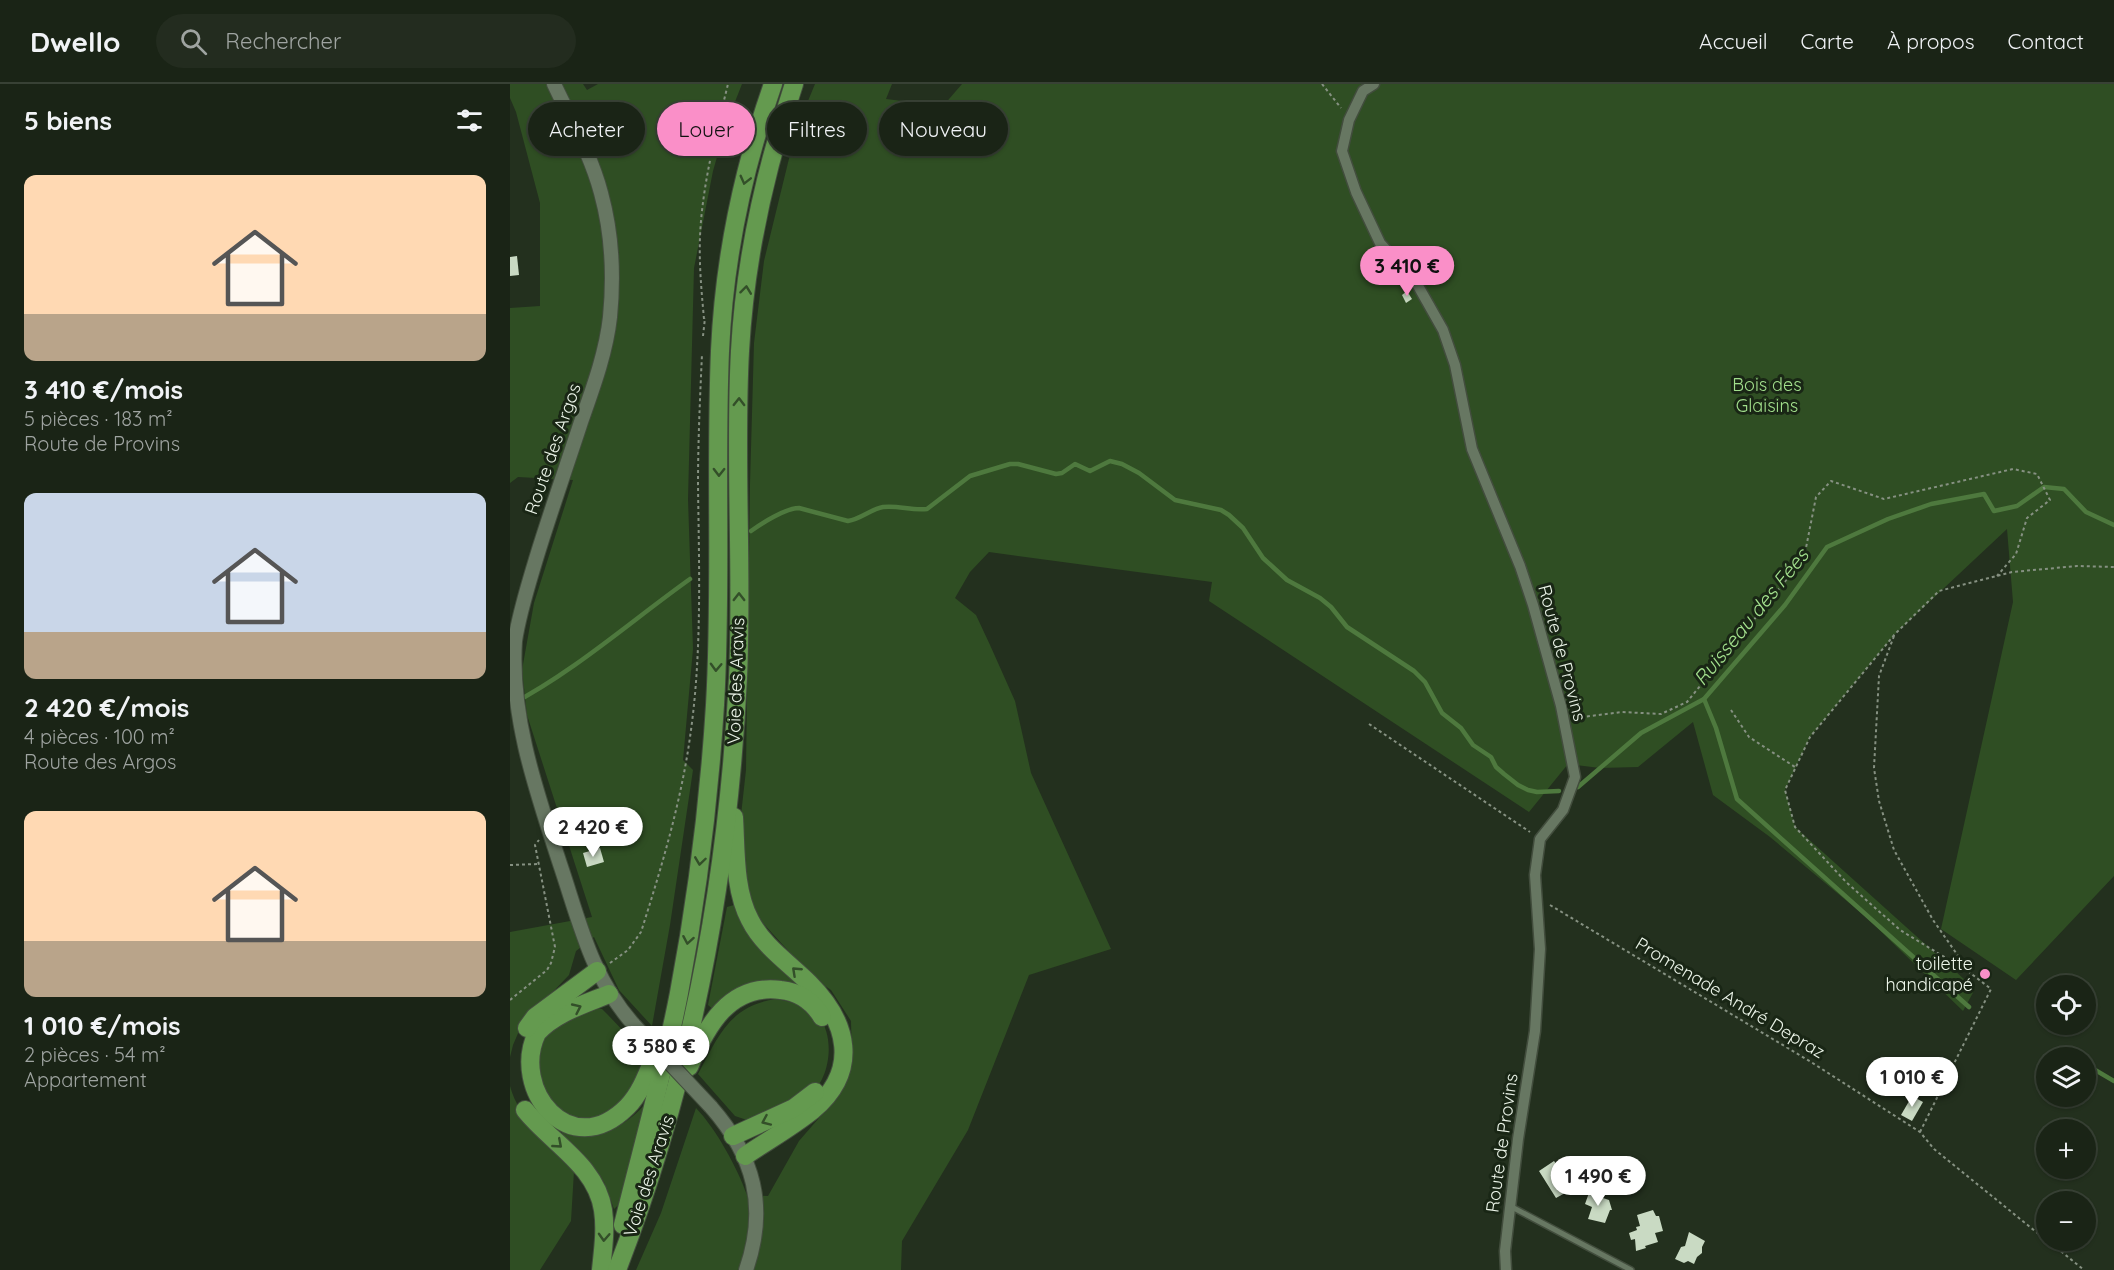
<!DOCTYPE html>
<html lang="fr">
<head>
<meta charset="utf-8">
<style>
  body { margin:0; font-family:Quicksand,sans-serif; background:#232c1f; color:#f1f3f6; height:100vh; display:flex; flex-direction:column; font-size:22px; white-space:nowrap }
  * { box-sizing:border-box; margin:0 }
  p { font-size:20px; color:#9fa4a1 }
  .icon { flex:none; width:33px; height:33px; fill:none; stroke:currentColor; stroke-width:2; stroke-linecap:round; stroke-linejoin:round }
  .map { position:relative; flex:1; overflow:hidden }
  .drawer { display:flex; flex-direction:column; background:#1a2416; width:510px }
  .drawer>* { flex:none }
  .hud { position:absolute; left:18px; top:18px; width:570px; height:54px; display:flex; gap:12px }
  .controls { position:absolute; left:1526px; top:891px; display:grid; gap:12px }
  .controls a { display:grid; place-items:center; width:60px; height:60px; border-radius:50%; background:#1a2416; box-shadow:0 2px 4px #0004,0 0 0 2px #384135; font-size:30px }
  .price { position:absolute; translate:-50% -51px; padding:0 14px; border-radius:21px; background:#fff; color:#222; font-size:20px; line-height:39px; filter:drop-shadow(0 2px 3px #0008) }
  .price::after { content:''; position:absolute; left:50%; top:36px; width:18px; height:14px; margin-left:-9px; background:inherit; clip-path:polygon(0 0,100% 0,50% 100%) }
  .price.active { background:#fa8fc8; color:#111 }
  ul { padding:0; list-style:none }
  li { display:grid; align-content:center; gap:12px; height:318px; padding:0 24px }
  li span { display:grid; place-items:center; height:186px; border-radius:12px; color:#555 }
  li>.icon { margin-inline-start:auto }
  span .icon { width:108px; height:108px; fill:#fffc; stroke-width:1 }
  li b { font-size:26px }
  h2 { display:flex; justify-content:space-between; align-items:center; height:72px; padding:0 24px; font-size:26px }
  .chip { padding:0 21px; border-radius:27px; background:#1a2416; box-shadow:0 2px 4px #0004,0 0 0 2px #384135; font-size:21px; line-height:54px }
  .chip.active { background:#fa8fc8; color:#111 }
  header { display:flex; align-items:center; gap:36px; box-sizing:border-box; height:84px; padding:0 30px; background:#1a2416; border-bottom:2px solid #384135 }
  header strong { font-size:28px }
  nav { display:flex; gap:33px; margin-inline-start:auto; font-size:21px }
  .search { width:420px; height:54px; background:#232c1f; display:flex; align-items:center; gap:15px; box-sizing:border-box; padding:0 21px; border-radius:33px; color:#9fa4a1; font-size:22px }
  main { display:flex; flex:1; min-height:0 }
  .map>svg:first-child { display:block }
  .green { fill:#2f4e23 }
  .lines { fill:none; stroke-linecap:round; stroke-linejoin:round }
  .stream { stroke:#4e793e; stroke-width:4.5 }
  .building { fill:#c9dac3 }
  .service-casing { stroke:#424d3d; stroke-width:8 }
  .minor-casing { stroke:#424d3d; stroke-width:13 }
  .tertiary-casing { stroke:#424d3d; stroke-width:16 }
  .trunk-casing { stroke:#424d3d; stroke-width:20 }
  .path { stroke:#869182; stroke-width:2; stroke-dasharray:3 3; stroke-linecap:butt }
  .service { stroke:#677762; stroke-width:5 }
  .minor { stroke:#677762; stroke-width:10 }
  .tertiary { stroke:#677762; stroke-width:14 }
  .trunk { stroke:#649a4f; stroke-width:18 }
  .tertiary-bridge-casing { stroke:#424d3d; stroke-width:16; stroke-linecap:butt }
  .tertiary-bridge { stroke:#677762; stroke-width:14 }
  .oneway { stroke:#334f29 }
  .poi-dot { fill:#fa8fc8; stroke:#192615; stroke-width:2 }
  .labels { text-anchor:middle; stroke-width:6; stroke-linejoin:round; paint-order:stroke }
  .park-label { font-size:18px; fill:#a2df8c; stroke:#192615 }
  .street-label { font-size:18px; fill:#ecf5e9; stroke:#192615 }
  .poi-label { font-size:18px; fill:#ecf5e9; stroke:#192615; text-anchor:end }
  .water-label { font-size:20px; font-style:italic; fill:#a5e38f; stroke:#192615 }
</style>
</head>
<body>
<header>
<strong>Dwello</strong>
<div class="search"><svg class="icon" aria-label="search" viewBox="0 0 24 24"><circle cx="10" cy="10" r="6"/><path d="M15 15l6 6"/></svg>Rechercher</div>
<nav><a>Accueil</a><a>Carte</a><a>À propos</a><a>Contact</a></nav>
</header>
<main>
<section class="drawer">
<h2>5 biens<svg class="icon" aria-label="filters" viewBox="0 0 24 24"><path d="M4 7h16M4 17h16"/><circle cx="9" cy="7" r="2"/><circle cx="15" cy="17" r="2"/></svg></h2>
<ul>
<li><span style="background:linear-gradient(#ffd9b3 75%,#b9a48a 0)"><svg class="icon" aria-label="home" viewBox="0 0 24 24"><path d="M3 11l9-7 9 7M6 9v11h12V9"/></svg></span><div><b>3 410 €/mois</b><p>5 pièces · 183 m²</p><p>Route de Provins</p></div></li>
<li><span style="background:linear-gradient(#c9d6e8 75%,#b9a48a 0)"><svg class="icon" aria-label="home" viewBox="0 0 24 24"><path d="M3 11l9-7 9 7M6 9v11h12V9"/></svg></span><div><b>2 420 €/mois</b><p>4 pièces · 100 m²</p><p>Route des Argos</p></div></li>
<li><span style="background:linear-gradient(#ffd9b3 70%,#b9a48a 0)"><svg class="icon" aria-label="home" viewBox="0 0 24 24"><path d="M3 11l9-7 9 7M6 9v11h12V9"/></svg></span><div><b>1 010 €/mois</b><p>2 pièces · 54 m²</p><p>Appartement</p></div></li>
</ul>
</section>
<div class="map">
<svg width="1604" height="1186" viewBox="0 0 1604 1186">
  <rect width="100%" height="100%" fill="#23301e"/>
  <g class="green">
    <path d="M 0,0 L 73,0 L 77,6 L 88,0 L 232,0 L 217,38 L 203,87 L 184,184 L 178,415 L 183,565 L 173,676 L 183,686 L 160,841 L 142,942 L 109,906 L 84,853 L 66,867 L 59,891 L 12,940 L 3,961 L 0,973 L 0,848 L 82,833 L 17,631 L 12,586 L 24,519 L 63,396 L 8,393 L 0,399 L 0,224 L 30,222 L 30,119 L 6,28 L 0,14 Z"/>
    <path d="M 305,0 L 382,0 L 376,15 L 433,22 L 452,0 L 1604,0 L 1604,792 L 1506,896 L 1431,845 L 1503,518 L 1497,445 L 1385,550 L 1300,653 L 1275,706 L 1285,743 L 1465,905 L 1453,927 L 1356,833 L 1260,753 L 1203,711 L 1183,638 L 1128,683 L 1090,684 L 1058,680 L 1019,728 L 699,517 L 702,498 L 479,468 L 460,488 L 445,514 L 466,531 L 480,561 L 505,617 L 521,689 L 601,865 L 519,891 L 458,1046 L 392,1157 L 391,1186 L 126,1186 L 151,1129 L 186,1024 C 206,1045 227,1083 237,1111 L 258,1112 L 289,1057 L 328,1012 L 342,979 L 341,937 L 321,906 L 302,893 L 252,838 L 236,811 L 231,731 L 236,686 L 240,400 L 244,259 L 254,177 L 286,46 Z"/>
    <path d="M 224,821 L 272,880 L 287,903 L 205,927 L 198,921 L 217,823 Z"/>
    <path d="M 266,915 C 280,918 295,920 305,929 C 327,948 321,997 298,1012 C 282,1021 255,1029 237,1036 L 225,1032 L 188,990 C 208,953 219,922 266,915 Z"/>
    <path d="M 82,923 L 92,925 L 98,931 L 141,976 L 119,1016 L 82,1039 L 45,1034 L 20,971 L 27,954 Z"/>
    <path d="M 0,1002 C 9,1036 41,1062 64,1087 L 61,1137 L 30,1186 L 0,1186 Z"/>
    <path d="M 136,1019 L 115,1115 L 104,1125 L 94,1098 L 86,1087 L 53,1056 L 52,1048 C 86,1056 114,1045 136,1019 Z"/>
  </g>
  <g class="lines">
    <g class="stream">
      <path d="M 241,447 C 252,439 276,424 289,424 L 338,437 C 351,435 361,425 373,423 C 388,421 402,427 417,425 L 460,392 L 500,380 L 508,380 L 546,390 L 552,389 L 565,380 L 580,387 L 600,377 L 612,380 L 629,389 L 665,416 L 711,426 L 719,431 L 733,444 L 753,474 L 777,496 L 810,514 L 821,523 L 837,543 L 904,587 L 915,598 L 932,629 L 951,644 L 963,661 L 981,673 L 986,683 L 994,690 L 1008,701 L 1018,706 L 1027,708 L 1049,707"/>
      <path d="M 1194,615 L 1206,644 L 1227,715 L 1459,923"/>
      <path d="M 0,621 C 65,587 121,537 180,495"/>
      <path d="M 1068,703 L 1131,649 L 1194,615 L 1275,521 L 1317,463 L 1378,435 L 1421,420 L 1474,410 L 1484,427 L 1507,422 L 1534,403 L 1554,405 L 1576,428 L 1604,441"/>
      <path d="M 1575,980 L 1604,997"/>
    </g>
  </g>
  <g class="building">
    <path d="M 7,172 L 9,191 L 0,192 L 0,173 Z"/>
    <path d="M 897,207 L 902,215 L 896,219 L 892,211 Z"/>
    <path d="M 90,764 L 94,778 L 77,783 L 73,769 Z"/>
    <path d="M 1474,885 L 1479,888 L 1475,895 L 1470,892 Z"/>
    <path d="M 1402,1012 L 1413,1018 L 1402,1037 L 1391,1031 Z"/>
    <path d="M 1044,1077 L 1059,1096 L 1060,1102 L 1053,1106 L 1055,1109 L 1046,1114 L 1029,1087 Z"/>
    <path d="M 1080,1106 L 1088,1109 L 1087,1112 L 1099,1116 L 1102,1126 L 1100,1126 L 1095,1139 L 1078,1135 L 1082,1123 L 1075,1120 Z"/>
    <path d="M 1143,1126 L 1146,1132 L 1149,1132 L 1153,1147 L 1145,1149 L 1148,1158 L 1135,1162 L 1136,1164 L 1126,1167 L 1125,1155 L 1121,1156 L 1119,1149 L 1127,1146 L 1126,1143 L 1130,1142 L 1127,1131 Z"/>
    <path d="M 1179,1148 L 1195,1157 L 1192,1163 L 1192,1169 L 1187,1173 L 1184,1180 L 1178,1177 L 1174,1179 L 1165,1175 L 1171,1163 L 1175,1162 Z"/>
  </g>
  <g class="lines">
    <defs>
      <path id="service" d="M 1000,1122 L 1121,1186"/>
      <path id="minor" d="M 864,0 L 853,7 L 839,36 L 832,67 L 846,108 L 870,159 L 907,200 L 933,246 L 945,281 L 962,365 L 1010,482 L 1023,521 L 1051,622 L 1065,693 L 1053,726 L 1030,755 L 1025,791 L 1030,865 L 1025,947 L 1008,1055 L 995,1167 L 996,1186"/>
      <g id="tertiary">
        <path d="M 44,0 C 61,36 81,71 91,109 C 102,149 104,192 100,233 C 96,269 83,304 71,338 C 56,384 40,429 26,475 C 18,502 9,530 5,557 C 0,633 27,709 50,780 C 70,839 81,893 124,941"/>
        <path d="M 201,1023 C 244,1072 258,1123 236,1186"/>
      </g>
      <g id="trunk">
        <path d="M 224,733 C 226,766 224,806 240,836 C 253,862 279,879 299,899 C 338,938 350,986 303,1026 C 282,1043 257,1057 235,1072"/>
        <path d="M 99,910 C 75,920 45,929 27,949 C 0,1005 60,1080 117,1023 C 132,1008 139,985 147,966"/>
        <path d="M 17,944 L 25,933 L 87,887"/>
        <path d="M 179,983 C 196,943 219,899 271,906 C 289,908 303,918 312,933"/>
        <path d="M 15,1026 C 41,1059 86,1081 93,1126 C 96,1146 93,1166 91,1186"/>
        <path d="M 223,1052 L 284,1024 L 305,1008"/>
        <path d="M 113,1141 C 132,1064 154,987 169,909 C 187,814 199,718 205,621 C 212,503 205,385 210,267 C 214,177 233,85 263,0"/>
        <path d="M 107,1186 C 180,998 218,795 228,594 C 233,485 224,376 230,267 C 235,175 255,86 284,0"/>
      </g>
    </defs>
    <use href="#service" class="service-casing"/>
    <use href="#minor" class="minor-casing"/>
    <use href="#tertiary" class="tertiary-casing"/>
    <use href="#trunk" class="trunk-casing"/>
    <g class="path">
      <path d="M 812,0 L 831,24"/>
      <path d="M 194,235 C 191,202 188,170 191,137 C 195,90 207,45 218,0"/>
      <path d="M 193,252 L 195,234"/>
      <path d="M 1384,552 L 1369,592 L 1364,684 L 1369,717 L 1384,766 L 1423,836 L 1458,886"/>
      <path d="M 1221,626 L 1239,653 L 1285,683"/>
      <path d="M 1065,634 L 1112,628 L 1151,630 L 1177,618 L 1294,474 L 1306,413 L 1321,397 L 1374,415 L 1503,385 L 1527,390 L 1540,416 L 1517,434 L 1506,470 L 1487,492"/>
      <path d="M 859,640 L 1020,748"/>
      <path d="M 0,781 L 28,780"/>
      <path d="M 1040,821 L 1301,978 L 1410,1048 L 1424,1065 L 1536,1156"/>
      <path d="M 100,879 L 118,866 L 131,848 C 152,782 172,715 181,646 C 192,565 189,482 188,401 C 188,357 190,314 192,270"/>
      <path d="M 0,916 L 37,886 L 41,879 L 45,863 L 25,761 L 29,756"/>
      <path d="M 1410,1048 L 1481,905 L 1459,888 L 1390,846 L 1336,798 L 1285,743 L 1275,706 L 1300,653 L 1385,550 L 1429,507 L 1502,488 L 1567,482 L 1604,483"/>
      <path d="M 1537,1156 L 1574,1186"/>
    </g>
    <use href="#service" class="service"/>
    <use href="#minor" class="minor"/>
    <use href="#tertiary" class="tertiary"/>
    <use href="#trunk" class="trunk"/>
    <defs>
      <path id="tertiary-bridge" d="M 124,941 L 201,1023"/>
    </defs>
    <use href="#tertiary-bridge" class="tertiary-bridge-casing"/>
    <use href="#tertiary-bridge" class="tertiary-bridge"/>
  </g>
  <defs><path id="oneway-chevron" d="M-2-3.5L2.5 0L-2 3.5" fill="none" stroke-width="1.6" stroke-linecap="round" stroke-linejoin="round" transform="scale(1.5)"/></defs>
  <g class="oneway">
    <use href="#oneway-chevron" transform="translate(235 96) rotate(104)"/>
    <use href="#oneway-chevron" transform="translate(236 206) rotate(-83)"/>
    <use href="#oneway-chevron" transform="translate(229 318) rotate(-89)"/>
    <use href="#oneway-chevron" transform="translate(209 388) rotate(91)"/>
    <use href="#oneway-chevron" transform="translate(229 513) rotate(-90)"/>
    <use href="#oneway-chevron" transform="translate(206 583) rotate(92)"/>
    <use href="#oneway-chevron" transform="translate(190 777) rotate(98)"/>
    <use href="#oneway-chevron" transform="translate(178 856) rotate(100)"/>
    <use href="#oneway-chevron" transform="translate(286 887) rotate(-137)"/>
    <use href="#oneway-chevron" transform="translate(67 924) rotate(-25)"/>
    <use href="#oneway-chevron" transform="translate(256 1037) rotate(156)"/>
    <use href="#oneway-chevron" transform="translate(48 1060) rotate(41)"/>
    <use href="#oneway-chevron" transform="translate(94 1153) rotate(93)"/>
  </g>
  <circle class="poi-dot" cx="1475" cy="890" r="6"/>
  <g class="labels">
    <g class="park-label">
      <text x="1257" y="307">Bois des<tspan x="1257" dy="21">Glaisins</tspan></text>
    </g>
    <g class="street-label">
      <text transform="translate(43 365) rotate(-71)" y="6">Route des Argos</text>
      <text transform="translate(1052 569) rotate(75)" y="6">Route de Provins</text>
      <text transform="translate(226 597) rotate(-88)" y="6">Voie des Aravis</text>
      <text transform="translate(1220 914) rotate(31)" y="6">Promenade André Depraz</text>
      <text transform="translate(992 1059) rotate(-82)" y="6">Route de Provins</text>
      <text transform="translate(139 1092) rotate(-72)" y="6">Voie des Aravis</text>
    </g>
    <g class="poi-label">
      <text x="1463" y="886">toilette<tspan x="1463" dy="21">handicapé</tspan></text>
    </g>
    <g class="water-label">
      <text transform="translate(1241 533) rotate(-51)" y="7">Ruisseau des Fées</text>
    </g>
  </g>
</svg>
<div class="controls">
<a><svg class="icon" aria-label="locate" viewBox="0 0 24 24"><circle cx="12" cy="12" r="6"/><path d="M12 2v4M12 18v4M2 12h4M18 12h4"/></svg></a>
<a><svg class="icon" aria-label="layers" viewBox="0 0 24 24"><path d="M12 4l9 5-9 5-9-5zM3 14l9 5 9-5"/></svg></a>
<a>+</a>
<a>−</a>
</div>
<b class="price active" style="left:897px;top:213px">3 410 €</b>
<b class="price" style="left:83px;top:774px">2 420 €</b>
<b class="price" style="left:151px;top:993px">3 580 €</b>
<b class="price" style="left:1402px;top:1024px">1 010 €</b>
<b class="price" style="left:1088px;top:1123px">1 490 €</b>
<div class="hud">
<a class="chip">Acheter</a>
<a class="chip active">Louer</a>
<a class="chip">Filtres</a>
<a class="chip">Nouveau</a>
</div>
</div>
</main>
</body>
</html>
